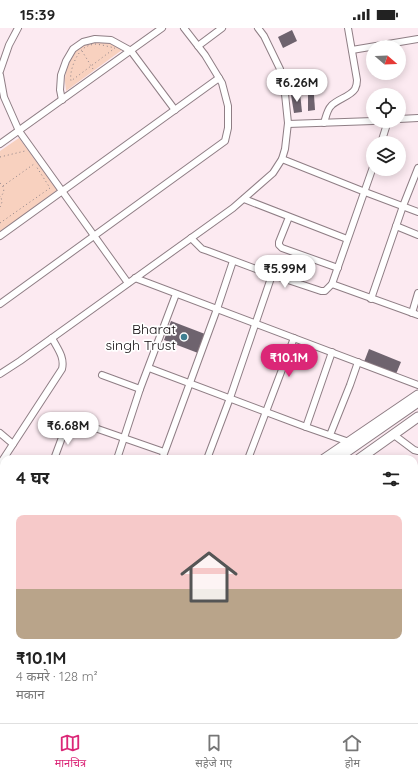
<!DOCTYPE html>
<html lang="hi">
<head>
<meta charset="utf-8">
<style>
  body { margin:0; font-family:Quicksand,"Noto Sans Devanagari",sans-serif; background:#f2f2f2; color:#222; height:100vh; display:flex; flex-direction:column; font-size:15px; white-space:nowrap }
  * { box-sizing:border-box; margin:0 }
  p { font-size:13px; color:#767676 }
  .icon { flex:none; width:22px; height:22px; fill:none; stroke:currentColor; stroke-width:2; stroke-linecap:round; stroke-linejoin:round }
  .map { position:relative; flex:1; overflow:hidden }
  .panel { position:absolute; left:0px; top:427px; width:418px; height:268px; display:flex; flex-direction:column; background:#fff; border-radius:12px 12px 0 0; box-shadow:0 2px 10px #0003 }
  .panel>* { flex:none }
  .needle { width:26px; rotate:109deg }
  .fabs { position:absolute; left:366px; top:12px; display:grid; gap:8px }
  .fabs a { display:grid; place-items:center; width:40px; height:40px; border-radius:50%; background:#fff; box-shadow:0 2px 10px #0003; font-size:20px }
  .price { position:absolute; translate:-50% -34px; padding:0 9px; border-radius:14px; background:#fff; color:#222; font-size:13px; line-height:26px; filter:drop-shadow(0 1px 2px #0008) }
  .price::after { content:''; position:absolute; left:50%; top:24px; width:12px; height:9px; margin-left:-6px; background:inherit; clip-path:polygon(0 0,100% 0,50% 100%) }
  .price.selected { background:#db2777; color:#fff }
  ul { padding:0; list-style:none }
  li { display:grid; align-content:center; gap:8px; height:212px; padding:0 16px }
  li+li { border-top:1px solid #e0e0e0 }
  li span { display:grid; place-items:center; height:124px; border-radius:8px; color:#555 }
  li>.icon { margin-inline-start:auto }
  span .icon { width:72px; height:72px; fill:#fffc; stroke-width:1 }
  li b { font-size:17px }
  h2 { display:flex; justify-content:space-between; align-items:center; height:48px; padding:0 16px; font-size:17px }
  .status { display:flex; justify-content:space-between; align-items:center; height:28px; padding:0 20px; background:#fff; direction:ltr }
  .status svg { height:11px; fill:currentColor }
  .tab-bar { display:flex; justify-content:space-around; align-items:center; height:56px; border-top:1px solid #e0e0e0; background:#fff; font-size:11px; color:#767676 }
  .tab-bar a { display:grid; justify-items:center; gap:2px }
  .tab-bar .selected { color:#db2777 }
  .map>svg:first-child { display:block }
  .green { fill:#f8d1bf }
  .building { fill:#6e636e }
  .lines { fill:none; stroke-linecap:round; stroke-linejoin:round }
  .street-casing { stroke:#8f7e85; stroke-width:8 }
  .secondary-casing { stroke:#8f7e85; stroke-width:11 }
  .primary-casing { stroke:#8f7e85; stroke-width:12 }
  .path { stroke:#8f8388; stroke-width:1; stroke-dasharray:1 3; stroke-linecap:butt }
  .street { stroke:#fff; stroke-width:6 }
  .secondary { stroke:#fff; stroke-width:9 }
  .primary { stroke:#fff; stroke-width:10 }
  .poi-dot { fill:#3e7e91; stroke:#fff; stroke-width:1.5 }
  .labels { text-anchor:middle; stroke-width:3.5; stroke-linejoin:round; paint-order:stroke }
  .poi-label { font-size:14px; fill:#110c0e; stroke:#fff; text-anchor:end }
</style>
</head>
<body>
<div class="status"><b>15:39</b><svg viewBox="0 0 49 12"><path d="M0 12V9h3v3zM5 12V6h3v6zM10 12V3h3v9zM15 12V0h3v12zM26 1h20v11H26zM47 4h2v5h-2z"/></svg></div>
<div class="map">
<svg width="418" height="695" viewBox="0 0 418 695">
  <rect width="100%" height="100%" fill="#fceaf1"/>
  <g class="green">
    <path d="M 101,14 C 110,15 115,17 122,22 L 66,63 C 66,60 65,56 65,53 C 65,41 73,21 85,16 C 90,14 96,14 101,14 Z"/>
    <path d="M 19,110 L 57,162 L 0,204 L 0,123 Z"/>
    <path d="M 185,691 L 381,691 L 380,695 L 184,695 Z"/>
  </g>
  <g class="building">
    <path d="M 292,2 L 297,13 L 283,20 L 278,9 Z"/>
    <path d="M 300,65 L 302,84 L 294,85 L 291,67 Z"/>
    <path d="M 308,67 L 314,67 L 315,82 L 308,83 Z"/>
    <path d="M 171,293 L 205,306 L 198,325 L 164,312 Z"/>
    <path d="M 369,321 L 401,334 L 396,346 L 364,334 Z"/>
  </g>
  <g class="lines">
    <defs>
      <g id="street">
        <path d="M 198,18 L 222,0"/>
        <path d="M 352,22 L 418,11"/>
        <path d="M 0,43 L 9,17 L 18,0"/>
        <path d="M 0,47 L 4,69 L 19,103 L 128,255"/>
        <path d="M 62,72 L 60,62 L 61,47 L 66,33 L 73,21 L 83,14 L 95,11 L 111,12 L 131,23 L 175,82"/>
        <path d="M 399,91 L 418,90"/>
        <path d="M 324,95 C 326,89 327,82 331,78 C 337,71 350,69 355,61 C 356,59 357,55 357,52 L 348,0"/>
        <path d="M 288,96 L 373,93"/>
        <path d="M 381,115 L 388,93"/>
        <path d="M 0,116 L 162,0"/>
        <path d="M 282,131 L 365,164 L 418,184"/>
        <path d="M 244,171 L 347,211"/>
        <path d="M 289,189 L 279,214 L 279,217 L 282,220 L 338,240"/>
        <path d="M 396,198 L 418,207"/>
        <path d="M 0,208 L 219,50"/>
        <path d="M 191,210 L 202,221 L 208,223 L 264,244 L 321,263 L 325,263 L 332,256 L 373,139"/>
        <path d="M 135,250 L 418,357"/>
        <path d="M 332,256 L 418,287"/>
        <path d="M 371,271 L 403,178 L 418,140"/>
        <path d="M 0,276 L 225,113 L 228,100 L 228,78 L 222,55 L 205,27 L 184,0"/>
        <path d="M 412,285 L 418,265"/>
        <path d="M 149,340 L 306,399 L 349,414"/>
        <path d="M 0,346 L 20,333 L 233,180 L 273,145 L 282,131 L 285,121 L 288,95 L 285,66 L 280,41 L 264,8 L 258,0"/>
        <path d="M 102,347 L 140,361"/>
        <path d="M 306,399 L 332,324"/>
        <path d="M 0,405 L 13,416"/>
        <path d="M 330,407 L 350,357 L 358,334"/>
        <path d="M 394,407 L 414,422 L 418,423"/>
        <path d="M 54,431 L 67,396 L 69,394 L 72,392 L 164,424"/>
        <path d="M 117,431 L 140,361 L 176,266"/>
        <path d="M 162,431 L 217,281 L 233,233"/>
        <path d="M 207,431 L 230,370 L 272,247"/>
        <path d="M 248,431 L 294,310"/>
        <path d="M 0,436 L 62,341 C 65,329 57,320 52,310"/>
        <path d="M 0,484 L 4,486"/>
        <path d="M 414,543 L 418,545"/>
        <path d="M 0,583 L 4,584"/>
        <path d="M 414,656 L 418,658"/>
        <path d="M 0,692 L 9,695"/>
      </g>
      <g id="secondary">
        <path d="M 324,431 L 418,367"/>
        <path d="M 336,431 L 418,374"/>
        <path d="M 359,431 L 418,389"/>
        <path d="M 69,695 L 72,691"/>
        <path d="M 81,695 L 84,691"/>
      </g>
      <g id="primary">
        <path d="M 414,595 L 418,581"/>
        <path d="M 414,633 L 418,617"/>
        <path d="M 386,695 L 387,691"/>
        <path d="M 398,695 L 399,691"/>
      </g>
    </defs>
    <use href="#street" class="street-casing"/>
    <use href="#secondary" class="secondary-casing"/>
    <use href="#primary" class="primary-casing"/>
    <g class="path">
      <path d="M 95,16 L 102,17 L 115,20 L 71,53 C 69,44 76,26 83,21 C 86,18 90,17 95,16 Z"/>
      <path d="M 82,23 L 93,41"/>
      <path d="M 0,129 L 25,123"/>
      <path d="M 0,155 C 5,159 5,165 0,169"/>
      <path d="M 3,158 L 34,136"/>
      <path d="M 0,179 L 2,174 L 1,169"/>
      <path d="M 0,195 L 50,160 L 36,138"/>
    </g>
    <use href="#street" class="street"/>
    <use href="#secondary" class="secondary"/>
    <use href="#primary" class="primary"/>
  </g>
  <circle class="poi-dot" cx="184" cy="309" r="4"/>
  <g class="labels">
    <g class="poi-label">
      <text x="176" y="306">Bharat<tspan x="176" dy="16">singh Trust</tspan></text>
    </g>
  </g>
</svg>
<div class="fabs">
<a><svg class="needle" viewBox="-14 -14 28 28"><path d="M0-13l5 13h-10z" fill="#e53935"/><path d="M0 13l5-13h-10z" fill="#767676"/></svg></a>
<a><svg class="icon" aria-label="locate" viewBox="0 0 24 24"><circle cx="12" cy="12" r="6"/><path d="M12 2v4M12 18v4M2 12h4M18 12h4"/></svg></a>
<a><svg class="icon" aria-label="layers" viewBox="0 0 24 24"><path d="M12 4l9 5-9 5-9-5zM3 14l9 5 9-5"/></svg></a>
</div>
<b class="price" style="left:297px;top:75px">₹6.26M</b>
<b class="price" style="left:285px;top:261px">₹5.99M</b>
<b class="price selected" style="left:289px;top:350px">₹10.1M</b>
<b class="price" style="left:68px;top:418px">₹6.68M</b>
<section class="panel">
<h2>4 घर<svg class="icon" aria-label="filters" viewBox="0 0 24 24"><path d="M4 7h16M4 17h16"/><circle cx="9" cy="7" r="2"/><circle cx="15" cy="17" r="2"/></svg></h2>
<ul>
<li><span style="background:linear-gradient(#f6c9c9 60%,#b9a48a 0)"><svg class="icon" aria-label="home" viewBox="0 0 24 24"><path d="M3 11l9-7 9 7M6 9v11h12V9"/></svg></span><div><b>₹10.1M</b><p>4 कमरे · 128 m²</p><p>मकान</p></div></li>
</ul>
</section>
</div>
<nav class="tab-bar">
<a class="selected"><svg class="icon" aria-label="map" viewBox="0 0 24 24"><path d="M3 6l6-2 6 2 6-2v14l-6 2-6-2-6 2zM9 4v14M15 6v14"/></svg>मानचित्र</a>
<a><svg class="icon" aria-label="saved" viewBox="0 0 24 24"><path d="M7 4h10v16l-5-4-5 4z"/></svg>सहेजे गए</a>
<a><svg class="icon" aria-label="home" viewBox="0 0 24 24"><path d="M3 11l9-7 9 7M6 9v11h12V9"/></svg>होम</a>
</nav>
</body>
</html>
